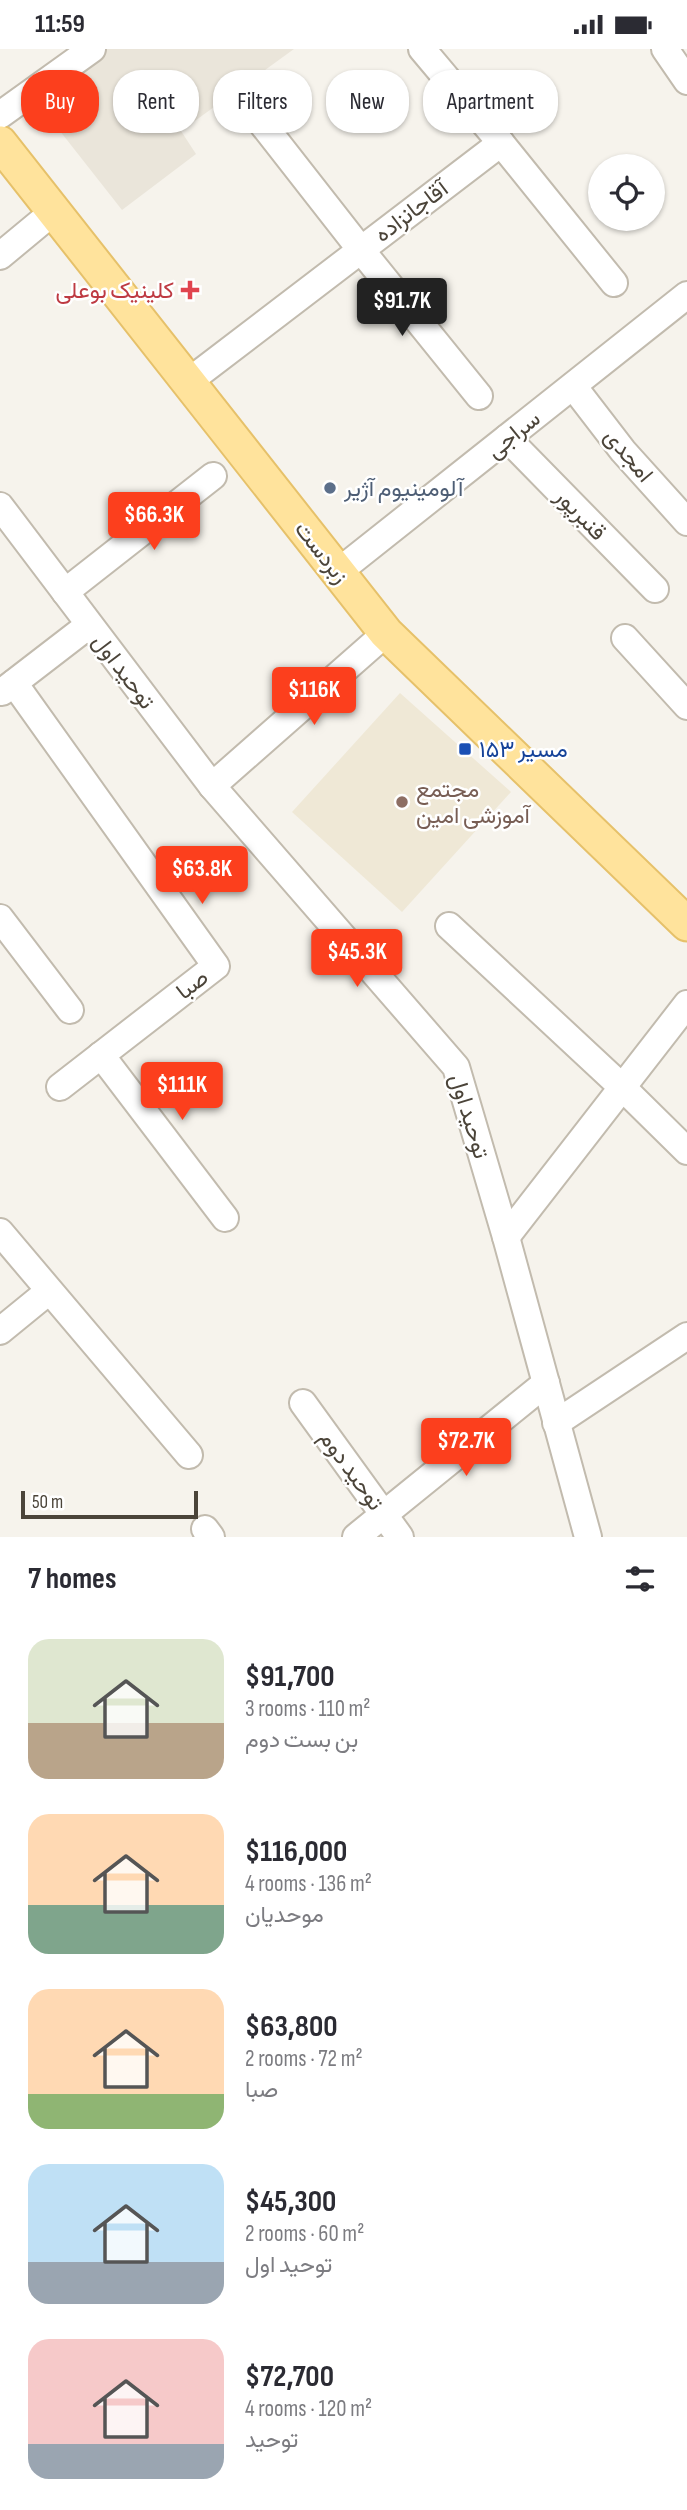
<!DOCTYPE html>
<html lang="en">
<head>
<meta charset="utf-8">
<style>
  body { margin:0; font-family:"Sofia Sans Condensed",Vazirmatn,sans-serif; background:#f2f2f3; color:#2b2b33; height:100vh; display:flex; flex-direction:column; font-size:26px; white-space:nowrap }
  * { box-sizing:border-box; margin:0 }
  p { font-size:23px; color:#7c7c81 }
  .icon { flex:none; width:38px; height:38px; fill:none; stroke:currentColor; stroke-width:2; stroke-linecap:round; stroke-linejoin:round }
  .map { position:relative; height:1488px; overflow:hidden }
  .panel { display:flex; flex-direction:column; background:#fff; flex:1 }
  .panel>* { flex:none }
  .guide { position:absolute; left:21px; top:21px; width:646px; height:63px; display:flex; gap:14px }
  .controls { position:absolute; left:588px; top:105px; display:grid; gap:14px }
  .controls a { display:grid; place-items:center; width:77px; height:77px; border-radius:50%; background:#fff; box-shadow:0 2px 5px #0004; font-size:35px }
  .scale { position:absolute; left:21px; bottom:18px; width:177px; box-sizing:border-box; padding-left:7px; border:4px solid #4b4439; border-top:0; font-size:19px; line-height:24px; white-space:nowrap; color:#4b4439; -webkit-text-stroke:5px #fff; paint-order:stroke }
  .price { position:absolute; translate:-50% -60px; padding:0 16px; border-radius:7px; background:#fc3f1d; color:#fff; font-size:23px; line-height:46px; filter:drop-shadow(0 2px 4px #0008) }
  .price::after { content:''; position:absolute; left:50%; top:42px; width:21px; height:16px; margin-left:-10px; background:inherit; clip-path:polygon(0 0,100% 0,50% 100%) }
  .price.selected { background:#222; color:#fff }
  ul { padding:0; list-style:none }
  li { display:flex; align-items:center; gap:21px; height:175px; padding:0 28px }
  li span { display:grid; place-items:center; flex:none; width:196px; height:140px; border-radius:21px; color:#555 }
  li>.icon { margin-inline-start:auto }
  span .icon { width:84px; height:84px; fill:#fffc; stroke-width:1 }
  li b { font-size:30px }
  h2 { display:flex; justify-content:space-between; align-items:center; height:84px; padding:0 28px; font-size:30px }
  .chip { padding:0 24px; border-radius:28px; background:#fff; box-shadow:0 2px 5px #0004; font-size:24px; line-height:63px }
  .chip.selected { background:#fc3f1d; color:#fff }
  .status { display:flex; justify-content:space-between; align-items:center; height:49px; padding:0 35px; background:#fff; direction:ltr }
  .status svg { height:19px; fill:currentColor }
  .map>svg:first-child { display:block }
  .residential { fill:#eae5da }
  .education { fill:#efe8d6 }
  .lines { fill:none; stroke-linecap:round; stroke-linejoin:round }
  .minor-casing { stroke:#c2bbae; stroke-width:30 }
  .major-casing { stroke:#e6c16a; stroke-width:37 }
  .minor { stroke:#fff; stroke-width:26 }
  .major { stroke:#ffe39c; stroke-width:33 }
  .health-dot { fill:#e0444e; stroke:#fff; stroke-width:2.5 }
  .service-dot { fill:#5c6f8a; stroke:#fff; stroke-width:2.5 }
  .transit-dot { fill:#1a4fb4; stroke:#fff; stroke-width:2.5 }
  .education-dot { fill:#8d6e63; stroke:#fff; stroke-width:2.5 }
  .labels { text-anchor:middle; stroke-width:5; stroke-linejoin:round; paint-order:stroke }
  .street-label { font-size:23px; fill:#4b4439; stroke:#fff }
  .health-label { font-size:23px; fill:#be3a42; stroke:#fff; text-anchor:end }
  .service-label { font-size:23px; fill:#4e5e75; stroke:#fff; text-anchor:start }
  .transit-label { font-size:23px; fill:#164399; stroke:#fff; text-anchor:start }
  .education-label { font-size:23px; fill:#785e54; stroke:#fff; text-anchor:start }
</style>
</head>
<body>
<div class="status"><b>11:59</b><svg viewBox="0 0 49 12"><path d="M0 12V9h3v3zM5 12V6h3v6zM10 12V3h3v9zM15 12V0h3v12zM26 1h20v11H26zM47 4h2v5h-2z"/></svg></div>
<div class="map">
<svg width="687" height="1488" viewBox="0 0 687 1488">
  <rect width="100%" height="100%" fill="#f6f3ec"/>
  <path class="residential" d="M 103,0 L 294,0 L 181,82 L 196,105 L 122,161 L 34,49 Z"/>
  <path class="education" d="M 400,644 L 511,743 L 402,863 L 292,763 Z"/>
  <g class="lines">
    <defs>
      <g id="minor">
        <path d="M 422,0 L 501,94 L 614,234"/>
        <path d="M 665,0 L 687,32"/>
        <path d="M 246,54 L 361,201 L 479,347"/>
        <path d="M 0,66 L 92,0"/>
        <path d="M 0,207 L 53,163"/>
        <path d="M 188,333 L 501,94"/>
        <path d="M 573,337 L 623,402 L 687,473"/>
        <path d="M 507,389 L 655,540"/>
        <path d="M 0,457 L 212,737 L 456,1018 L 506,1188 L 588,1488"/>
        <path d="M 338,523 L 687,246"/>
        <path d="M 65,543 L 213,427"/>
        <path d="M 625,589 L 687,657"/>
        <path d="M 14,634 L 216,917 L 60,1038"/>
        <path d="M 2,643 L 89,576"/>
        <path d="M 212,737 L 386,584"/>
        <path d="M 0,869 L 70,961"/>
        <path d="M 449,877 L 623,1039 L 687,1102"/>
        <path d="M 101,1006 L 225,1169"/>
        <path d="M 0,1183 L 189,1406"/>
        <path d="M 506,1188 L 687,955"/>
        <path d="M 0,1282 L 49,1242"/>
        <path d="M 303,1354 L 400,1488"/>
        <path d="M 556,1374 L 687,1287"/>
        <path d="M 205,1480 L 211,1488"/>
        <path d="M 356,1488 L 546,1334"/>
      </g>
      <path id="major" d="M 0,94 L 386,584 L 687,875"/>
    </defs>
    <use href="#minor" class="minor-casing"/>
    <use href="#major" class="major-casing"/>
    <use href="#minor" class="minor"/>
    <use href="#major" class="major"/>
  </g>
  <path class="health-dot" d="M186.5 230.5h7v7h7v7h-7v7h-7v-7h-7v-7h7z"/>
  <circle class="service-dot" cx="330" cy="439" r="7"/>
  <rect class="transit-dot" x="458" y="693" width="14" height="14" rx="3.5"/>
  <circle class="education-dot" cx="402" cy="753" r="7"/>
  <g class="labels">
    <g class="street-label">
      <text transform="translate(411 162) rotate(-37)" y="8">آقاجانزاده</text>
      <text transform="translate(513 385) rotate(-39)" y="8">سراجی</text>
      <text transform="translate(629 406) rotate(50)" y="8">امجدی</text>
      <text transform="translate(581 465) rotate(46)" y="8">قنبرپور</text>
      <text transform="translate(322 503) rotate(52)" y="8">زبردست</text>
      <text transform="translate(124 622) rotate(53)" y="8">توحید اول</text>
      <text transform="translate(192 935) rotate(-38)" y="8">صبا</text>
      <text transform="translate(470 1067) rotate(73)" y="8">توحید اول</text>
      <text transform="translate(352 1421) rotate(54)" y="8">توحید دوم</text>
    </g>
    <g class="health-label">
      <text x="174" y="249">کلینیک بوعلی</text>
    </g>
    <g class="service-label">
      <text x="344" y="447">آلومینیوم آژیر</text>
    </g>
    <g class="transit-label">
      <text x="479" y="708">مسیر ۱۵۳</text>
    </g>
    <g class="education-label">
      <text x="416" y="748">مجتمع<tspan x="416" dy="26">آموزشی امین</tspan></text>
    </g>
  </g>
</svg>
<div class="controls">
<a><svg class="icon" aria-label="locate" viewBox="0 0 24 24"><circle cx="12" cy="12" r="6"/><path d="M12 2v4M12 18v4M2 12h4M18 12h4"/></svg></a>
</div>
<div class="scale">50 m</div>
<b class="price selected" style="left:402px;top:289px">$91.7K</b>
<b class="price" style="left:154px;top:503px">$66.3K</b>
<b class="price" style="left:314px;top:678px">$116K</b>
<b class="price" style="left:202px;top:857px">$63.8K</b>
<b class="price" style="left:357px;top:940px">$45.3K</b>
<b class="price" style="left:182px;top:1073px">$111K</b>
<b class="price" style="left:466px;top:1429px">$72.7K</b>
<div class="guide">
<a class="chip selected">Buy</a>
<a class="chip">Rent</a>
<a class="chip">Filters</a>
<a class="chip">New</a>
<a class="chip">Apartment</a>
</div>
</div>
<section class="panel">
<h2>7 homes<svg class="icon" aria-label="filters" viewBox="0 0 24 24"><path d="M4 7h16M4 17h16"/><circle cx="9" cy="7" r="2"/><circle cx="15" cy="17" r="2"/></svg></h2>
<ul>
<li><span style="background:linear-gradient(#dfe7d0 60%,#b9a48a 0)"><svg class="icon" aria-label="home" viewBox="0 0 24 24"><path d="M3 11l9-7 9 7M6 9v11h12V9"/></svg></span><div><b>$91,700</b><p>3 rooms · 110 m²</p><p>بن بست دوم</p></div></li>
<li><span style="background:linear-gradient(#ffd9b3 65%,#7fa58c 0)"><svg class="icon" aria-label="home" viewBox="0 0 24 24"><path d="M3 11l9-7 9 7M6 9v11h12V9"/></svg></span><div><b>$116,000</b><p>4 rooms · 136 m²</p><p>موحدیان</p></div></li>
<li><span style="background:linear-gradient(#ffd9b3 75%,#8fb573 0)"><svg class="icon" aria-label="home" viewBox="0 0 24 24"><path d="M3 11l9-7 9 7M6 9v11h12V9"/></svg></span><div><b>$63,800</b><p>2 rooms · 72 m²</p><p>صبا</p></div></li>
<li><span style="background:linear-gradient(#bfe0f5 70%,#9aa5b1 0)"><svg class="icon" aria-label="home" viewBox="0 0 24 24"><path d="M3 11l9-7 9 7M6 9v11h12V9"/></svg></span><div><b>$45,300</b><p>2 rooms · 60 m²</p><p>توحید اول</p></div></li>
<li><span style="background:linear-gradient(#f6c9c9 75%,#9aa5b1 0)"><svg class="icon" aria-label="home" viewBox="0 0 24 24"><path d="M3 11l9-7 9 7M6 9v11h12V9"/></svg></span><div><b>$72,700</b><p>4 rooms · 120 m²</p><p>توحید</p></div></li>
</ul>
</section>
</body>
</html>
